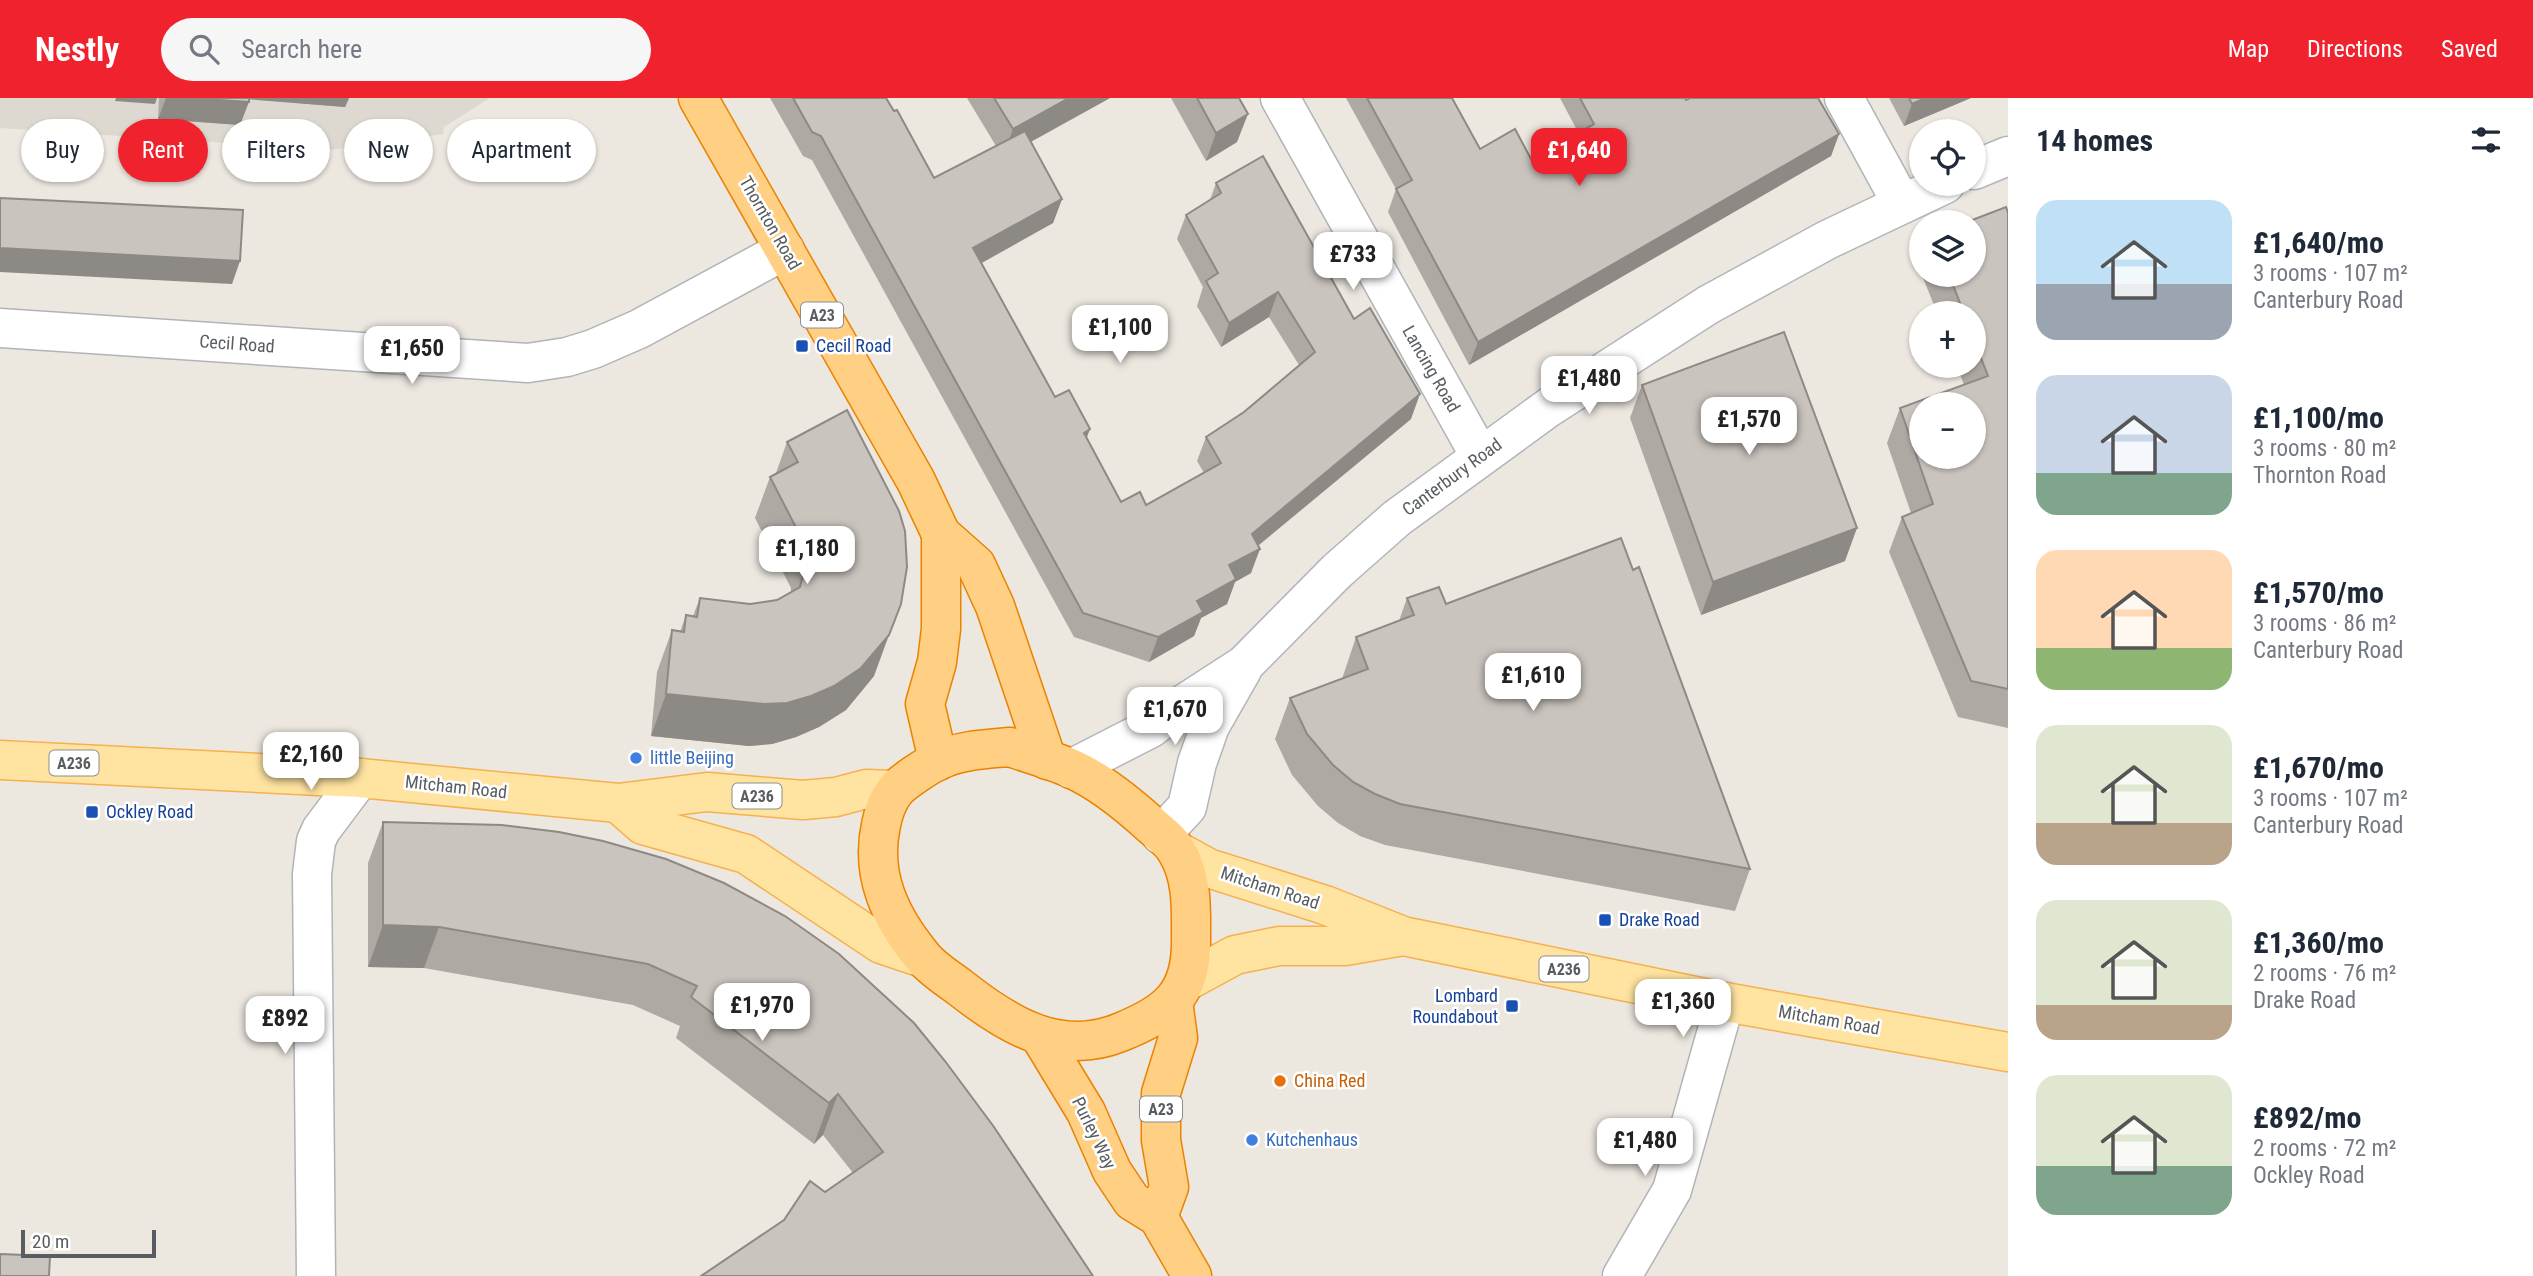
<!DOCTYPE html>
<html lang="en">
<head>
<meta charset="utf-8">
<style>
  body { margin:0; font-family:"Roboto Condensed",sans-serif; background:#f6f6f7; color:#1f2937; height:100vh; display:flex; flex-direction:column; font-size:26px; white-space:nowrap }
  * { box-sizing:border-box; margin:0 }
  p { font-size:23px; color:#747a83 }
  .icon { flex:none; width:38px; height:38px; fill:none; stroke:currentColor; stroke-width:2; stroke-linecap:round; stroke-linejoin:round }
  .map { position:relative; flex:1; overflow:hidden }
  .details { display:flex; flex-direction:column; background:#fff; width:525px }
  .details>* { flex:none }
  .banner { position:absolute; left:21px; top:21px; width:665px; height:63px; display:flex; gap:14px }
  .buttons { position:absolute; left:1909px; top:21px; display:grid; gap:14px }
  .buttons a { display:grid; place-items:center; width:77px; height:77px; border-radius:50%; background:#fff; box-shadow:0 2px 5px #0004; font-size:35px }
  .scale { position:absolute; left:21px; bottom:18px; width:135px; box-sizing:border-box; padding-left:7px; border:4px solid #585d61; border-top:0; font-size:19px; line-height:24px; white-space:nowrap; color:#585d61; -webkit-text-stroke:5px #fff; paint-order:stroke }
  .price { position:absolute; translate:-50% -60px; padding:0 16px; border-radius:14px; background:#fff; color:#222; font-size:23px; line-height:46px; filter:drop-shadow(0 2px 4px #0008) }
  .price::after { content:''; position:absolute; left:50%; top:42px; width:21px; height:16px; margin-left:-10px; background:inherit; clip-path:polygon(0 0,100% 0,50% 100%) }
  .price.selected { background:#ef222d; color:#fff }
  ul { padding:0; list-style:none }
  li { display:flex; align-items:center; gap:21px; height:175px; padding:0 28px }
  li span { display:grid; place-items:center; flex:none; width:196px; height:140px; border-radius:21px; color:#555 }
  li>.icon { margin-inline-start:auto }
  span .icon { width:84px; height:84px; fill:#fffc; stroke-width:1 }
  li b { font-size:30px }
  h2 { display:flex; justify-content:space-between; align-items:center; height:84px; padding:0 28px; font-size:30px }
  .chip { padding:0 24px; border-radius:32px; background:#fff; box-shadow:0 2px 5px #0004; font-size:24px; line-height:63px }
  .chip.selected { background:#ef222d; color:#fff }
  header { display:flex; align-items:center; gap:42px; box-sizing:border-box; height:98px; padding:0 35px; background:#ef222d; color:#fff }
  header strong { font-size:33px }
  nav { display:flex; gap:38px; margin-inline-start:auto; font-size:24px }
  .search { width:490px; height:63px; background:#f6f6f7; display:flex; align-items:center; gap:18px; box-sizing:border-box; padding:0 24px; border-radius:38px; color:#747a83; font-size:26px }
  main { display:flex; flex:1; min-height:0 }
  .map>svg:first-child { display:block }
  .education { fill:#ded9d0 }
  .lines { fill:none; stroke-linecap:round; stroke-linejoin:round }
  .street-casing { stroke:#b0b4b8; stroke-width:41 }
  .secondary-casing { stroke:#b1b6bb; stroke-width:41 }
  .primary-casing { stroke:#f6b14e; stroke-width:41 }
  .highway-casing { stroke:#eb8300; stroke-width:41 }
  .street { stroke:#fff; stroke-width:38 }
  .secondary { stroke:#fff; stroke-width:38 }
  .primary { stroke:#ffe3a1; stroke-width:38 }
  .highway { stroke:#ffcf83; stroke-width:38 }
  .wall { fill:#aea9a3 }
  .shaded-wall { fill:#8d8985 }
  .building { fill:#cac4be; stroke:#8d8985; stroke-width:2; fill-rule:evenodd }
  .transit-dot { fill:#1a4fb4; stroke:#fff; stroke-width:2.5 }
  .shop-dot { fill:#3f7fe0; stroke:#fff; stroke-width:2.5 }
  .food-dot { fill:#e8710a; stroke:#fff; stroke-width:2.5 }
  .labels { text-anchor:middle; stroke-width:5; stroke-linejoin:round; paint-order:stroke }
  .shield { fill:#fff; stroke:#8a8e90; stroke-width:2 }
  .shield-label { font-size:16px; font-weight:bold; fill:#585d61 }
  .street-label { font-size:18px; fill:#585d61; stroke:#fff }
  .transit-label { font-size:18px; fill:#164399; stroke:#fff; text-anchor:start }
  .shop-label { font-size:18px; fill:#366cbe; stroke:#fff; text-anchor:start }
  .food-label { font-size:18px; fill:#c56008; stroke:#fff; text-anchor:start }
</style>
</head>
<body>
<header>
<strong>Nestly</strong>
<div class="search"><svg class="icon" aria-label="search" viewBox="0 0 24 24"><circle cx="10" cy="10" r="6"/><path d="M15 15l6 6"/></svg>Search here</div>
<nav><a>Map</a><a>Directions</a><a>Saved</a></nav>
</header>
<main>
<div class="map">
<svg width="2008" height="1178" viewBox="0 0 2008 1178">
  <rect width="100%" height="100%" fill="#ece7df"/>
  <path class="education" d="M 0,0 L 490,0 L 444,29 L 443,36 L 330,52 L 0,30 Z"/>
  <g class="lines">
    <defs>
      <g id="street">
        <path d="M 1280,0 L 1480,358"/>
        <path d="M 1844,0 L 1902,106"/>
        <path d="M 0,230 L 528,265 L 567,259 L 593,251 L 639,231 L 785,152"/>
        <path d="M 316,1178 L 312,776 L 316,743 L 321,732 L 360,680"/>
        <path d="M 1622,1178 L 1672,1092 L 1725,904"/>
      </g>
      <g id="secondary">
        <path d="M 1974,72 L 2008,58"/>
        <path d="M 1071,671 L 1151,630 L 1173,613 L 1244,567 L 1337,473 L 1397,420 L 1548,310 L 1708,207 L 1827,142 L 1945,86"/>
        <path d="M 1161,737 L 1187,709 L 1197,665 L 1210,628 L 1242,572"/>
      </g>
      <g id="primary">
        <path d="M 0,662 L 360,680 L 618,705 L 707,694 L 803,702 L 836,699 L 866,691 L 895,692"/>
        <path d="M 618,705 L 643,727 L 746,756 L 881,846 L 923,860"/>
        <path d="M 1177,753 L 1208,770 L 1325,807 L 1403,838 L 1725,904 L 2008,954"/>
        <path d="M 1187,883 L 1235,857 L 1279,848 L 1345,848 L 1403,838"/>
      </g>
      <g id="highway">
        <path d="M 698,0 L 916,383 L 941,436 L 976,467 L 995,508 L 1047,662"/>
        <path d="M 1010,649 C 1030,656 1051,662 1070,670 C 1100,683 1128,706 1152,728 C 1160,735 1172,744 1177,754 C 1193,780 1191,813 1191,842 C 1192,896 1168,915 1121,934 C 1061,959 1009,928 962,891 C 949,881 932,871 922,858 C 890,819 870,777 881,727 C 883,716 888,702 895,693 C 901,685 928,667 938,663 C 959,652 987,651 1010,649 Z"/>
        <path d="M 938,662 L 925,606 L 937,564 L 941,531 L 941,436"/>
        <path d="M 1041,940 L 1086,1014 L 1112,1073 L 1132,1103 L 1158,1119 L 1192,1178"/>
        <path d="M 1158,1119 L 1169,1089 L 1161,1042 L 1161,995 L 1178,940 L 1173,903"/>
      </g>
    </defs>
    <use href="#street" class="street-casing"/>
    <use href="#secondary" class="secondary-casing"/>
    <use href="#primary" class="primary-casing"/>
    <use href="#highway" class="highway-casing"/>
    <use href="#street" class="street"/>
    <use href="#secondary" class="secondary"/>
    <use href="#primary" class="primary"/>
    <use href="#highway" class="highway"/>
  </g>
  <g class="wall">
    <path d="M 159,0 L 349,0 L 345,9 L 249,1 L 240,27 L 158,21 Z"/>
    <path d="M 770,0 L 886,0 L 934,80 L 996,48 L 967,0 L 1110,0 L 1031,44 L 1062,101 L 1053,125 L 982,165 L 1055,299 L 1087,340 L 1121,404 L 1146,407 L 1204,375 L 1197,363 L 1206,339 L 1244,314 L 1299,267 L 1269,219 L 1221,249 L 1197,208 L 1203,189 L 1177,141 L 1186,117 L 1210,102 L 1216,85 L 1354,221 L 1411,321 L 1258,448 L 1251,475 L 1235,484 L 1227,506 L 1201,520 L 1194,538 L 1149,564 L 1074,539 L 812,62 L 803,58 Z"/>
    <path d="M 1171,0 L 1239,0 L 1237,44 L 1206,63 Z"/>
    <path d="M 1346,0 L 1452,0 L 1480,51 L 1531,61 L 1578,34 L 1560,0 L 1685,0 L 1686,2 L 1839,36 L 1831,58 L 1469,267 L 1388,114 L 1396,91 Z"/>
    <path d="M 1889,0 L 1971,0 L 1904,28 Z"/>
    <path d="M 2008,115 L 2008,630 L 1958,619 L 1889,454 L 1902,419 L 1911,415 L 1887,345 L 1900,310 L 1964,287 L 1957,268 L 1974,268 L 1974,215 L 1937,215 L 1922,177 L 1974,177 Z"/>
    <path d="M 1642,287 L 1845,463 L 1701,517 L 1630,320 Z"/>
    <path d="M 847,312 L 874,578 L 846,612 L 819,629 L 796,639 L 772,646 L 749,648 L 651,638 L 657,574 L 672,532 L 680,534 L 686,517 L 693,518 L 700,500 L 750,506 L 777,502 L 791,494 L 791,490 L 755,420 L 770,379 L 776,375 L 787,344 Z"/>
    <path d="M 1633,472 L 1750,771 L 1735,813 L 1385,747 L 1360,738 L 1338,725 L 1318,708 L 1292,677 L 1275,641 L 1290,600 L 1342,581 L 1356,539 L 1399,523 L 1407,500 L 1446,506 Z"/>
    <path d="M 383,724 L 994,1029 L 825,1094 L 853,1075 L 823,1037 L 814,1046 L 676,940 L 680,928 L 633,907 L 424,870 L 368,869 L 368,765 Z"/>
  </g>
  <g class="shaded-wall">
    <path d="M 116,0 L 157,0 L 155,6 L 115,3 Z"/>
    <path d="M 166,0 L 190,0 L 249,4 L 240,27 L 158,21 Z"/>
    <path d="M 246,0 L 349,0 L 345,9 L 246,1 Z"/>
    <path d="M 1069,0 L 1110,0 L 1003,59 L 1013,31 Z"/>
    <path d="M 1925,0 L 1971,0 L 1904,28 L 1912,6 Z"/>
    <path d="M 1248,16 L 1237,44 L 1206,63 L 1216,35 Z"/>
    <path d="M 1839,36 L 1831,58 L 1469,267 L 1478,244 Z"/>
    <path d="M 1062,101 L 1053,125 L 965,174 L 973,150 Z"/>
    <path d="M 0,150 L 240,163 L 232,186 L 0,174 Z"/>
    <path d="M 1278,194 L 1269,219 L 1221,249 L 1229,225 Z"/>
    <path d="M 1420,296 L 1411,321 L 1244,459 L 1260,451 L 1251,475 L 1235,484 L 1227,506 L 1201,520 L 1194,538 L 1149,564 L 1158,539 L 1197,503 L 1229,467 L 1252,436 Z"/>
    <path d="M 1090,331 L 1081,355 L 1084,335 Z"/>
    <path d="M 1857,430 L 1845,463 L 1701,517 L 1713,484 Z"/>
    <path d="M 889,537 L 874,578 L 846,612 L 819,629 L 796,639 L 772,646 L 749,648 L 651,638 L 666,596 Z"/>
    <path d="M 383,827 L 439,829 L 424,870 L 368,869 Z"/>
    <path d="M 838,996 L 823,1037 L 814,1046 L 829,1005 Z"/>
  </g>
  <g class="building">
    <path d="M 190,0 L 249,0 L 249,4 Z"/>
    <path d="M 793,0 L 886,0 L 894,13 L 897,12 L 934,80 L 1025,33 L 1062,101 L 973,150 L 1055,299 L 1069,292 L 1090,331 L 1084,335 L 1121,404 L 1140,394 L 1146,407 L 1221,365 L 1206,339 L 1244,314 L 1315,254 L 1278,194 L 1229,225 L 1206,183 L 1218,175 L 1186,117 L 1221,95 L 1216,85 L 1263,58 L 1354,221 L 1370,210 L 1420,296 L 1252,436 L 1260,451 L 1229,467 L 1236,481 L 1197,503 L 1203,514 L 1158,539 L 1083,515 L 821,38 L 812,34 Z"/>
    <path d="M 994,0 L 1069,0 L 1013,31 Z"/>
    <path d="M 1197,0 L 1239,0 L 1248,16 L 1216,35 Z"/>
    <path d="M 1367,0 L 1452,0 L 1480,51 L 1515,31 L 1531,61 L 1594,26 L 1580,0 L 1685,0 L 1686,2 L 1690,0 L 1818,0 L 1839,36 L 1478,244 L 1396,91 L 1412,82 Z"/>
    <path d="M 1909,0 L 1925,0 L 1912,6 Z"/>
    <path d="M 0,100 L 243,112 L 240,163 L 0,150 Z"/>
    <path d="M 2006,109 L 2008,115 L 2008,591 L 1971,583 L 1902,419 L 1933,406 L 1900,310 L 1988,278 L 1974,242 L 1974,215 L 1964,215 L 1949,177 L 1974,177 L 1974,124 L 1967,124 ZM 1922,306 L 1974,306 L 1974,359 L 1922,359 Z"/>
    <path d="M 1784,234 L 1857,430 L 1713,484 L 1642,287 Z"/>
    <path d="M 847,312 L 899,413 L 905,433 L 907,469 L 901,506 L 889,537 L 861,570 L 834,588 L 811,598 L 787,605 L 764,606 L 666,596 L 672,532 L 684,534 L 686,517 L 697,519 L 700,500 L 750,506 L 777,502 L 800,489 L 805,469 L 806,449 L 770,379 L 798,364 L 787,344 Z"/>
    <path d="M 1621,440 L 1633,472 L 1639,469 L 1750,771 L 1400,706 L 1375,696 L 1353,684 L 1333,667 L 1307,636 L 1290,600 L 1368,571 L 1356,539 L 1414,517 L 1407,500 L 1439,489 L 1446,506 Z"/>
    <path d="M 383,724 L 502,727 L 559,734 L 603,743 L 666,761 L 724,785 L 785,818 L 839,856 L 914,925 L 945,963 L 994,1029 L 1093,1178 L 701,1178 L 784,1122 L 810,1083 L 825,1094 L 883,1054 L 838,996 L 829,1005 L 691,899 L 697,888 L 648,866 L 439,829 L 383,827 Z"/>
    <path d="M 0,1156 L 50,1158 L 49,1178 L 0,1178 Z"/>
  </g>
  <g class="transit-dot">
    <rect x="795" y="241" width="14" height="14" rx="3.5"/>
    <rect x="85" y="707" width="14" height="14" rx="3.5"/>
    <rect x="1598" y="815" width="14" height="14" rx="3.5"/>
    <rect x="1505" y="901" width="14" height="14" rx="3.5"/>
  </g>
  <g class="shop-dot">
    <circle cx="636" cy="660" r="7"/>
    <circle cx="1252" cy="1042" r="7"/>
  </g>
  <circle class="food-dot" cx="1280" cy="983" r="7"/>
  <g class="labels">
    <g class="shield">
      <rect x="801" y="204.5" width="42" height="25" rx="5"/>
      <rect x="49.5" y="652.5" width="49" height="25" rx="5"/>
      <rect x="732.5" y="685.5" width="49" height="25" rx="5"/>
      <rect x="1539.5" y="858.5" width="49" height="25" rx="5"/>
      <rect x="1140" y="998.5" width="42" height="25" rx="5"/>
    </g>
    <g class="shield-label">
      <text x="822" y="223">A23</text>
      <text x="74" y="671">A236</text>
      <text x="757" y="704">A236</text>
      <text x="1564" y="877">A236</text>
      <text x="1161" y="1017">A23</text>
    </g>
    <g class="street-label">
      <text transform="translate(770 125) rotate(60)" y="6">Thornton Road</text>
      <text transform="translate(237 246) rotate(4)" y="6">Cecil Road</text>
      <text transform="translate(1431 271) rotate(60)" y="6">Lancing Road</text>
      <text transform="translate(1452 379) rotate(-36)" y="6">Canterbury Road</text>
      <text transform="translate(456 689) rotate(6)" y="6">Mitcham Road</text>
      <text transform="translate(1270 790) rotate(18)" y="6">Mitcham Road</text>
      <text transform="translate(1829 922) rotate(10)" y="6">Mitcham Road</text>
      <text transform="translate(1094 1035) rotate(64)" y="6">Purley Way</text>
    </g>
    <g class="transit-label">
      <text x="816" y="254">Cecil Road</text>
      <text x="106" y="720">Ockley Road</text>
      <text x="1619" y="828">Drake Road</text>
      <text x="1498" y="904" text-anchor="end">Lombard<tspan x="1498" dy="21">Roundabout</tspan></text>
    </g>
    <g class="shop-label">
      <text x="650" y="666">little Beijing</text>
      <text x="1266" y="1048">Kutchenhaus</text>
    </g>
    <g class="food-label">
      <text x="1294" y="989">China Red</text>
    </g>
  </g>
</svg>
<div class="buttons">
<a><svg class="icon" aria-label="locate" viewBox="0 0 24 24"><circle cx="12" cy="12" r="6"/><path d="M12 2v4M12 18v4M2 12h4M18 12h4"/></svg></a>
<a><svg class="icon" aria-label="layers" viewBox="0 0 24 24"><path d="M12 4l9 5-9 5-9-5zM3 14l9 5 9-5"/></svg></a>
<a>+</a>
<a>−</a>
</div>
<div class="scale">20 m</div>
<b class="price selected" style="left:1579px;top:90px">£1,640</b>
<b class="price" style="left:1353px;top:194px">£733</b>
<b class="price" style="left:1120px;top:267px">£1,100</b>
<b class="price" style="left:412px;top:288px">£1,650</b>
<b class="price" style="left:1589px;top:318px">£1,480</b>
<b class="price" style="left:1749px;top:359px">£1,570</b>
<b class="price" style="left:807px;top:488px">£1,180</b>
<b class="price" style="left:1533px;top:615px">£1,610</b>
<b class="price" style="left:1175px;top:649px">£1,670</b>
<b class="price" style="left:311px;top:694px">£2,160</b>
<b class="price" style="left:1683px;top:941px">£1,360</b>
<b class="price" style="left:762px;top:945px">£1,970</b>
<b class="price" style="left:285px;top:958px">£892</b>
<b class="price" style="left:1645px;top:1080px">£1,480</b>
<div class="banner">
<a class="chip">Buy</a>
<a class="chip selected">Rent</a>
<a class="chip">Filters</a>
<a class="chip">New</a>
<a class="chip">Apartment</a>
</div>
</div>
<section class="details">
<h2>14 homes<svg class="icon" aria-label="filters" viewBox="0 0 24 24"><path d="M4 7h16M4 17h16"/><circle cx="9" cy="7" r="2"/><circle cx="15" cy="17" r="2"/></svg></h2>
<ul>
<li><span style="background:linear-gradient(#bfe0f5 60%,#9aa5b1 0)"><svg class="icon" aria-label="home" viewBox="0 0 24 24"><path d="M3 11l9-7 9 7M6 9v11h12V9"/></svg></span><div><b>£1,640/mo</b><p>3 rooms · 107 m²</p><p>Canterbury Road</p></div></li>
<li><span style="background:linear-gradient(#c9d6e8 70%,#7fa58c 0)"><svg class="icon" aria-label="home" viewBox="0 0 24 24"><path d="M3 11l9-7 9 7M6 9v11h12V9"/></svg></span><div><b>£1,100/mo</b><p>3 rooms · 80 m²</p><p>Thornton Road</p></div></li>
<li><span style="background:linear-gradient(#ffd9b3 70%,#8fb573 0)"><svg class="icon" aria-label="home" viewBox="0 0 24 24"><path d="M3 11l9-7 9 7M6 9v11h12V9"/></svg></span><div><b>£1,570/mo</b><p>3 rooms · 86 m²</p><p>Canterbury Road</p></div></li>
<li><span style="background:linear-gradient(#dfe7d0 70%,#b9a48a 0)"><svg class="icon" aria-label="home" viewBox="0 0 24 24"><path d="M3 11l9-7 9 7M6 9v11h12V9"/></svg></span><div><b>£1,670/mo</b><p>3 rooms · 107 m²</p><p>Canterbury Road</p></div></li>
<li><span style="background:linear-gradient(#dfe7d0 75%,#b9a48a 0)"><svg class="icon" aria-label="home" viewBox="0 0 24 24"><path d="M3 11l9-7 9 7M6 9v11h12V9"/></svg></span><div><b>£1,360/mo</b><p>2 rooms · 76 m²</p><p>Drake Road</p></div></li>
<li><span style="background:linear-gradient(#dfe7d0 65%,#7fa58c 0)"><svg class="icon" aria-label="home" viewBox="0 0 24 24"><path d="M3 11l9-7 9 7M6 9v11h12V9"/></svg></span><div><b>£892/mo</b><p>2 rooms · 72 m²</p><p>Ockley Road</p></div></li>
</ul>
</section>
</main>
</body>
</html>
